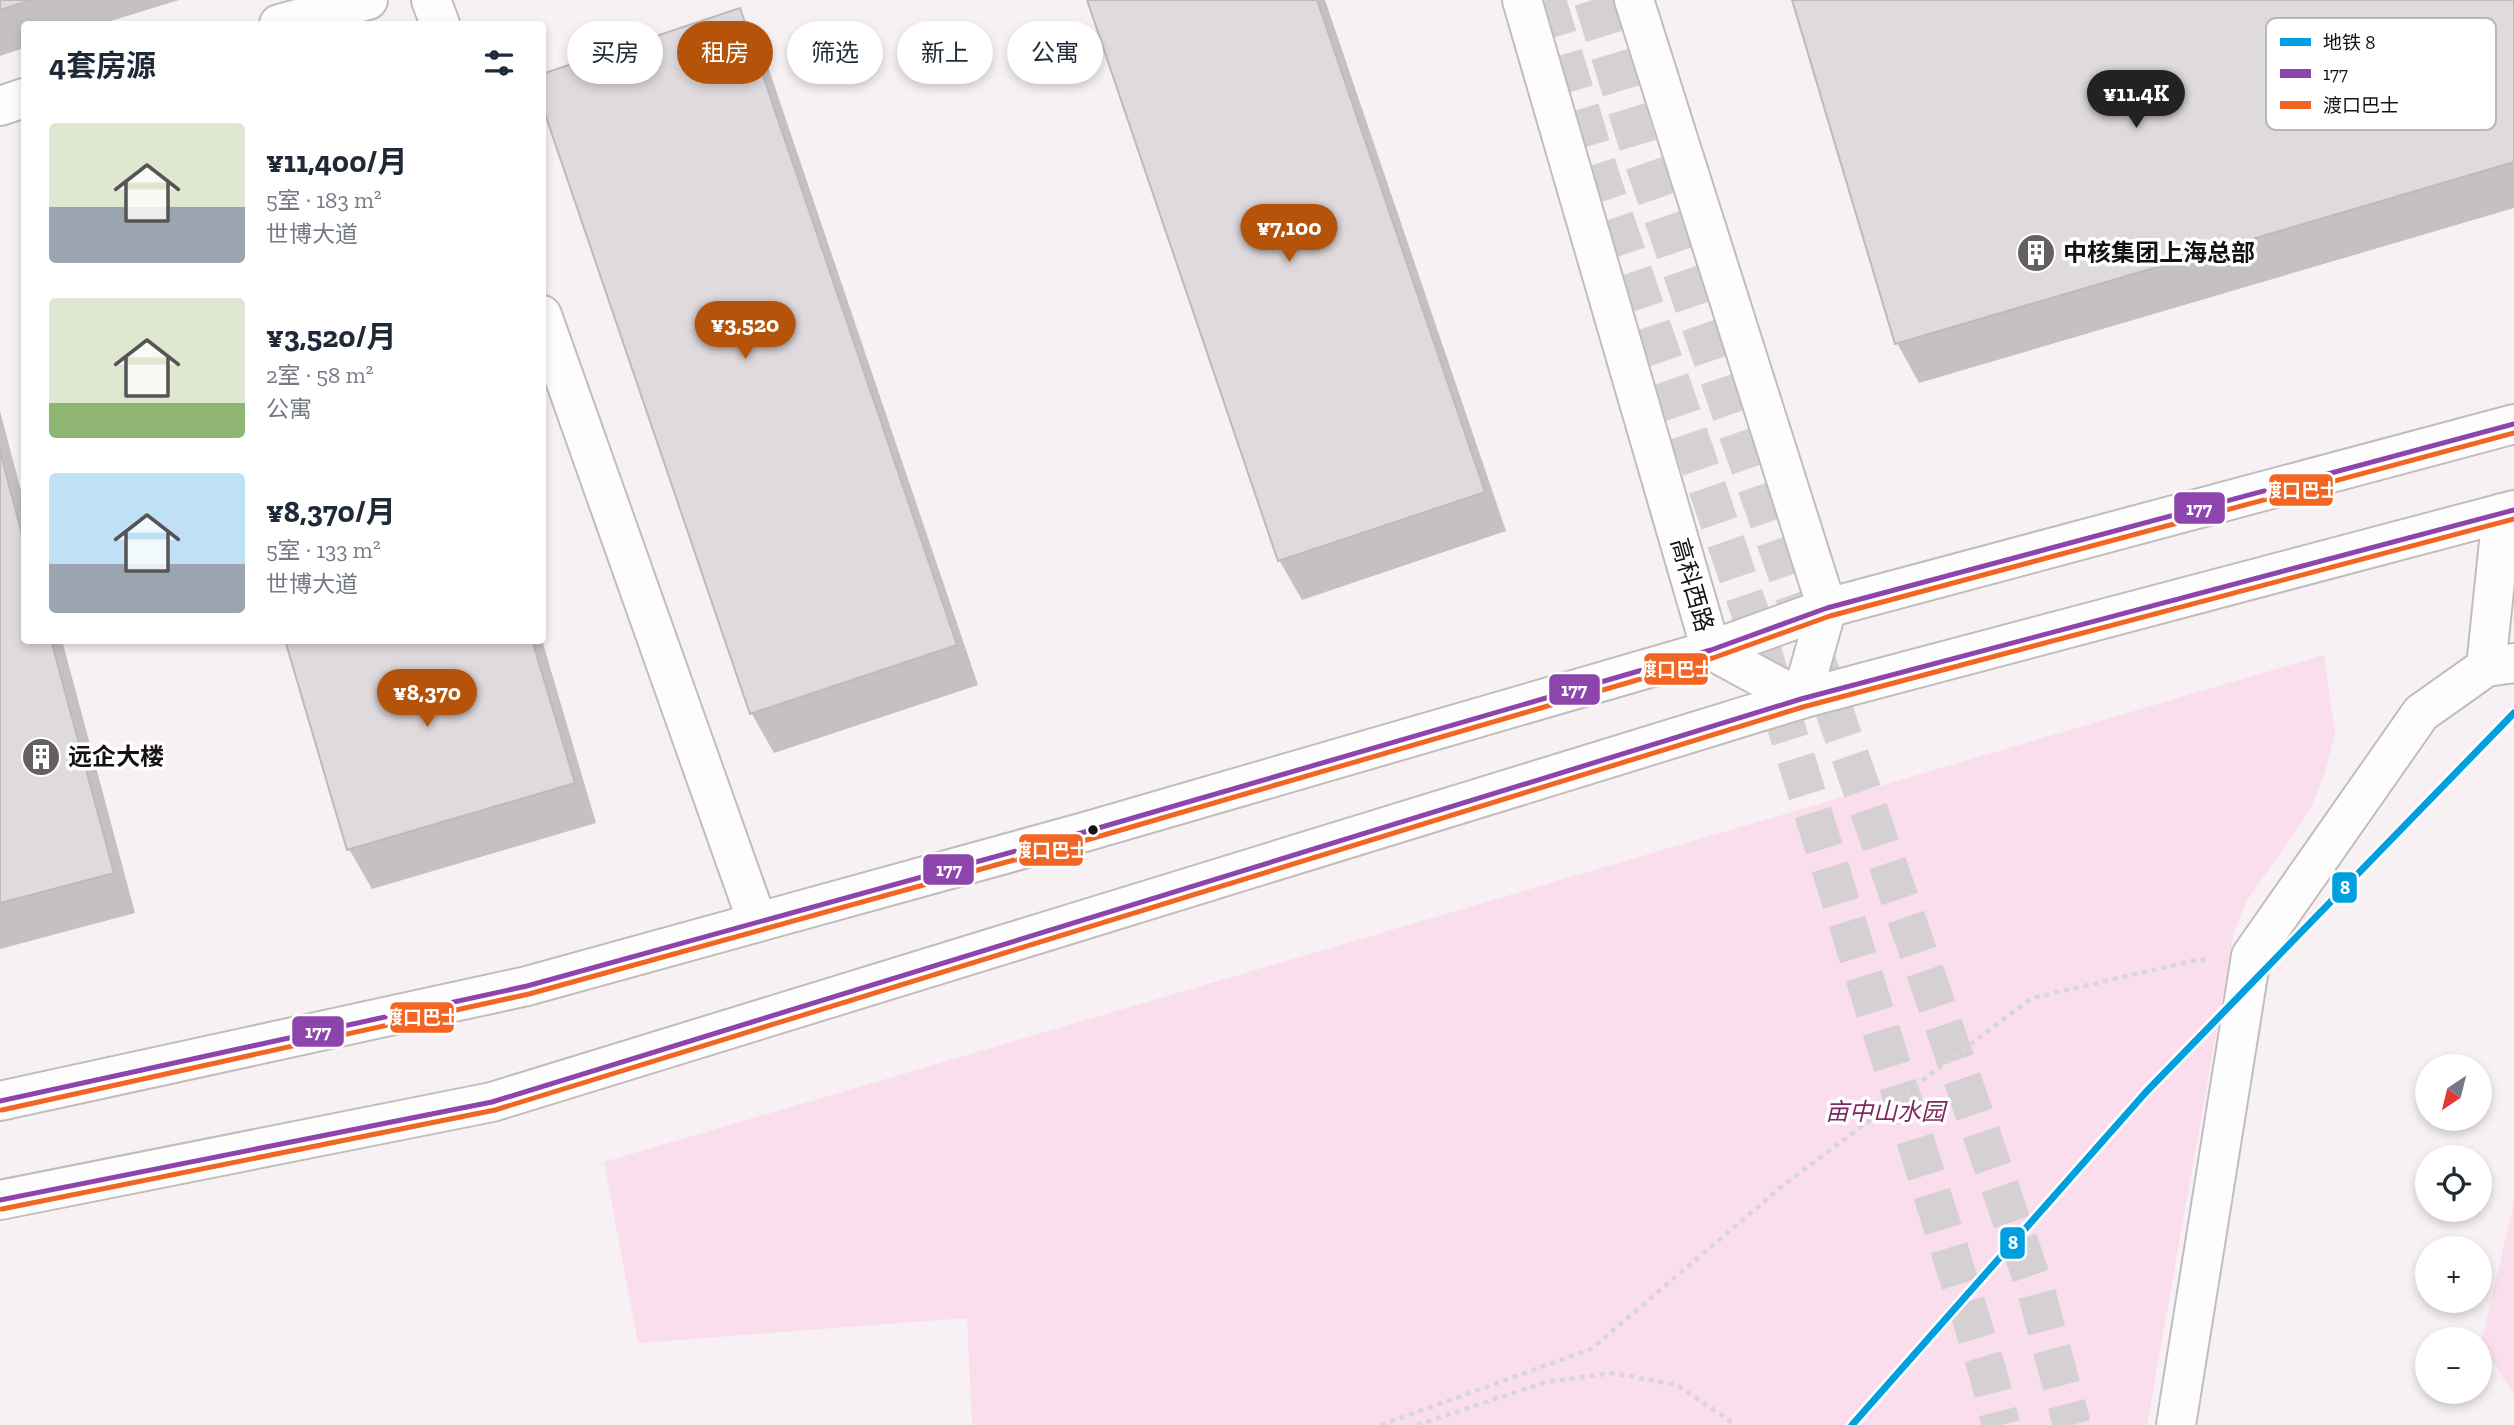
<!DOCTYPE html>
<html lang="zh">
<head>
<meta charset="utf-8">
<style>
  body { margin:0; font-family:"Zilla Slab","Noto Sans SC",serif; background:#f6f6f7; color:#1f2937; height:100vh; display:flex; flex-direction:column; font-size:26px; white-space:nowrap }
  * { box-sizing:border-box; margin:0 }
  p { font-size:23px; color:#747a83 }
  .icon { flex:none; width:38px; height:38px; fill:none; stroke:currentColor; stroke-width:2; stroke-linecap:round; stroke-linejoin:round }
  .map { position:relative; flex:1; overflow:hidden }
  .side { position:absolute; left:21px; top:21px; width:525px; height:623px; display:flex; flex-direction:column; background:#fff; border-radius:7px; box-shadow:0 4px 10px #0003 }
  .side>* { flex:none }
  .top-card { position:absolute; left:567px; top:21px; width:665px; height:63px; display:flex; gap:14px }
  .needle { width:46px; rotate:215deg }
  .buttons { position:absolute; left:2415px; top:1054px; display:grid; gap:14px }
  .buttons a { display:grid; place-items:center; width:77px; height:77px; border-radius:50%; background:#fff; box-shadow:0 4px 10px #0003; font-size:35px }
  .price { position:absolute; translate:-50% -60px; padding:0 16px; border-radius:24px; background:#b45309; color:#fff; font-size:23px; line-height:46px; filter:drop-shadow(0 2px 4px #0008) }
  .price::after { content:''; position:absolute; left:50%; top:42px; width:21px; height:16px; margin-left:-10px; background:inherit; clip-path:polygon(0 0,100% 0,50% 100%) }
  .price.selected { background:#222; color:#fff }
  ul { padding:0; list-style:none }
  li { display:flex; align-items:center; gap:21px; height:175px; padding:0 28px }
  li span { display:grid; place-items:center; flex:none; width:196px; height:140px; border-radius:7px; color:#555 }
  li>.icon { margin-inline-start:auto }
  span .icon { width:84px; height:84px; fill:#fffc; stroke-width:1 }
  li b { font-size:30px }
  h2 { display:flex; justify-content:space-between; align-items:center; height:84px; padding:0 28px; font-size:30px }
  .tag { padding:0 24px; border-radius:32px; background:#fff; box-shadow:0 4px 10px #0003; font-size:24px; line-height:63px }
  .tag.selected { background:#b45309; color:#fff }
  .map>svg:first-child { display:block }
  .green { fill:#fadeed }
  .shadow { fill:#0003 }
  .building { fill:#dfdadd; stroke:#bebabc; stroke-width:2 }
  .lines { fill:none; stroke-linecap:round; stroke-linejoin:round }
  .major-tunnel { stroke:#d5d0d2; stroke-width:38; stroke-dasharray:38 19; stroke-linecap:butt }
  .minor-casing { stroke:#c1bdbf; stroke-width:42 }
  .major-casing { stroke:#c1bdbf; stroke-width:42 }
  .path { stroke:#d8d7d7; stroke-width:4.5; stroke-dasharray:5 5; stroke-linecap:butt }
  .minor { stroke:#fefdfd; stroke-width:38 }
  .major { stroke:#fefdfd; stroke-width:38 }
  .bus-1-casing { stroke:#fff; stroke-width:10 }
  .bus-2-casing { stroke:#fff; stroke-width:10 }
  .bus-1 { stroke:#8e44ad; stroke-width:5 }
  .bus-2 { stroke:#f26522; stroke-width:5 }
  .metro-1-casing { stroke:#fff; stroke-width:12 }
  .metro-1 { stroke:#009fdf; stroke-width:7 }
  .bus-dot { fill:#151214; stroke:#fff; stroke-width:2.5 }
  .labels { text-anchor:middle; stroke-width:7; stroke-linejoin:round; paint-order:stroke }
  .poi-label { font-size:24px; font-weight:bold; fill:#151214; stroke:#fff; text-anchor:start }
  .street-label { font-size:24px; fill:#151214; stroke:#fff }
  .park-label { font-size:24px; font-style:italic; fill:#7f275f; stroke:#fff }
  .key { fill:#fff; stroke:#b9b8b8; stroke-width:2 }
  .key-label { font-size:19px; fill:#151214 }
  .line-badge { stroke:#fff; stroke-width:2.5 }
  .badge-label { font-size:19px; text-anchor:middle; font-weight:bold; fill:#fff }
</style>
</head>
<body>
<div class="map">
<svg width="2514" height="1425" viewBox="0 0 2514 1425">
  <rect width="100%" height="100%" fill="#f7f1f4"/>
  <g class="green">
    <path d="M 2324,655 L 2335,734 L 2325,772 L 2310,810 L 2246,902 L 2234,932 L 2147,1425 L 972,1425 L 967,1318 L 638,1343 L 604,1162 Z"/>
    <path d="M 2514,1203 L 2514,1395 L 2481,1343 Z"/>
  </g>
  <g class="shadow">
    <path d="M 0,0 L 179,0 L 101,24 L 24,24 L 24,48 L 0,56 Z"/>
    <path d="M 1089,0 L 1325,0 L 1506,531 L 1302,600 L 1279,560 Z"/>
    <path d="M 1794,0 L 2514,0 L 2514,208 L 1919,383 L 1897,343 Z"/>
    <path d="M 739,10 L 762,49 L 978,685 L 774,753 L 752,714 L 542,99 Z"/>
    <path d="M 0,411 L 24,502 L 24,640 L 62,640 L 135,913 L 0,949 Z"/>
    <path d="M 287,640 L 542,640 L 596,823 L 372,889 L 349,849 Z"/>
  </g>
  <g class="building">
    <path d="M 0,0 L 31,0 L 0,10 Z"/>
    <path d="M 1087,0 L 1317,0 L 1485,492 L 1278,561 Z"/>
    <path d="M 1792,0 L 2514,0 L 2514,162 L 1895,344 Z"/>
    <path d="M 740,8 L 957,645 L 750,714 L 542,105 L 542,74 Z"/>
    <path d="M 0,451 L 24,542 L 24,640 L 51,640 L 114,873 L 0,903 Z"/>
    <path d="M 285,640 L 532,640 L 575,783 L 347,850 Z"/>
  </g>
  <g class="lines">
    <g class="major-tunnel">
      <path d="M 1547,0 L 1603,184 L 1754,624 L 1988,1373 L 2001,1425"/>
      <path d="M 1593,0 L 1638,146 L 2036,1291 L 2072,1425"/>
    </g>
    <defs>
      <g id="minor">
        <path d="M 431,0 L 440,24"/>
        <path d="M 279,24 L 368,0"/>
        <path d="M 0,106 L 24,98"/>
        <path d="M 542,315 L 757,921"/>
        <path d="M 2486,667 L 2502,513"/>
        <path d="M 2176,1425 L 2251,956 L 2421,713 L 2486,667 L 2514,663"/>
      </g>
      <g id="major">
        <path d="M 1522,0 L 1711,650 L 1801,699"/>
        <path d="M 1634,0 L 1827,608 L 1801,699"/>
        <path d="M 0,1101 L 527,986 L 1088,831 L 1711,650 L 1827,608 L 2514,424"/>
        <path d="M 0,1200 L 492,1102 L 1801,699 L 2514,510"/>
      </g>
    </defs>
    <use href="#minor" class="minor-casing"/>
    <use href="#major" class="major-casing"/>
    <g class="path">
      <path d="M 1381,1425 L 1591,1349 L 1781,1187 L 2032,998 L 2192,961 L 2209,959"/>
      <path d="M 1417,1425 L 1546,1382 L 1612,1373 L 1677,1385 L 1736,1425"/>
    </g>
    <use href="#minor" class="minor"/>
    <use href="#major" class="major"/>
    <defs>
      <g id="bus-1">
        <path d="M 0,1101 L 527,986 L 1088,831 L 1711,650 L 1827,608 L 2514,424"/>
        <path d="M 0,1200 L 492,1102 L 1801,699 L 2514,510"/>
      </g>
      <g id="bus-2">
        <path d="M 2,1110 L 529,994 L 1090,839 L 1713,658 L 1830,616 L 2514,433"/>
        <path d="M 2,1209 L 495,1110 L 1803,707 L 2514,519"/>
      </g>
    </defs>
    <use href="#bus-1" class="bus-1-casing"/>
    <use href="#bus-2" class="bus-2-casing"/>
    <use href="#bus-1" class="bus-1"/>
    <use href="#bus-2" class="bus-2"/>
    <defs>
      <path id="metro-1" d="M 1852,1425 L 2146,1092 L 2514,713"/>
    </defs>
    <use href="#metro-1" class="metro-1-casing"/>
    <use href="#metro-1" class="metro-1"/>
  </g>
  <defs>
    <symbol id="building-disc" viewBox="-11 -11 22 22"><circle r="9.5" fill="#646062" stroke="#fff"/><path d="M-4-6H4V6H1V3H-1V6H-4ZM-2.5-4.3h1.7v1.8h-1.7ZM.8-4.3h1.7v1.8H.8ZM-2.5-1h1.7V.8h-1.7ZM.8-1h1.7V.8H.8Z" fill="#fff"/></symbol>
  </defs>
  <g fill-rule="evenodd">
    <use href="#building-disc" x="2014" y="231" width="44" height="44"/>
    <use href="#building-disc" x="19" y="735" width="44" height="44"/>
  </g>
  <circle class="bus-dot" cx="1093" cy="830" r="6"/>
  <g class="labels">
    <g class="poi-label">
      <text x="2063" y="261">中核集团上海总部</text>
      <text x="68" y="765">远企大楼</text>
    </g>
    <g class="street-label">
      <text transform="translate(1692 585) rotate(74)" y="8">高科西路</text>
    </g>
    <g class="park-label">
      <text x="1885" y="1120">亩中山水园</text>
    </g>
  </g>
  <rect x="2266" y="18" width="230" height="112" rx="10" class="key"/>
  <rect x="2280" y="38" width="31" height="8" fill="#009fdf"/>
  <rect x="2280" y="69" width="31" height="9" fill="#8e44ad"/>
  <rect x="2280" y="101" width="31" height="8" fill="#f26522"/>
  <g class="key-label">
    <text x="2323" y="49">地铁 8</text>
    <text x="2323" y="80">177</text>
    <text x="2323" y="112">渡口巴士</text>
  </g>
  <g class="line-badge">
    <rect x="2268" y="473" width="66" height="34" rx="7" fill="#f26522"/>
    <rect x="2173" y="491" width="53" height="34" rx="7" fill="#8e44ad"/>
    <rect x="1643" y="652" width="66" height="34" rx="7" fill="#f26522"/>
    <rect x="1548" y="673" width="53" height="33" rx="7" fill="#8e44ad"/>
    <rect x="1018" y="833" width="66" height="34" rx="7" fill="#f26522"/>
    <rect x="922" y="853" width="53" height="33" rx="7" fill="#8e44ad"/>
    <rect x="2331" y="871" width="27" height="33" rx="7" fill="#009fdf"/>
    <rect x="389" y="1001" width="66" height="33" rx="7" fill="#f26522"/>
    <rect x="291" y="1015" width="54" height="33" rx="7" fill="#8e44ad"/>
    <rect x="1999" y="1226" width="27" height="34" rx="7" fill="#009fdf"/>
  </g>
  <g class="badge-label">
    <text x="2301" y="497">渡口巴士</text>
    <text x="2199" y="515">177</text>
    <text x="1676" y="676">渡口巴士</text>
    <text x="1574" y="696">177</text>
    <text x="1051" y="857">渡口巴士</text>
    <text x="949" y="876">177</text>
    <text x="2345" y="894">8</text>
    <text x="422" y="1024">渡口巴士</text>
    <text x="318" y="1038">177</text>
    <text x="2013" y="1249">8</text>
  </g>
</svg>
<div class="buttons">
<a><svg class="needle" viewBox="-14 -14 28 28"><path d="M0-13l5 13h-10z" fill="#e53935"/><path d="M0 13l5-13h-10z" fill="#747a83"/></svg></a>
<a><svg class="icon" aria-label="locate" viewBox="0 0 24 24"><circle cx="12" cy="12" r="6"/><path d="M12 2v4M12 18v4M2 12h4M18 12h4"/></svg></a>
<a>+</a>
<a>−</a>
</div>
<b class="price selected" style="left:2136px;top:130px">¥11.4K</b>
<b class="price" style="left:1289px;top:264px">¥7,100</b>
<b class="price" style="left:745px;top:361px">¥3,520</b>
<b class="price" style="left:427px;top:729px">¥8,370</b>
<div class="top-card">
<a class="tag">买房</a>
<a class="tag selected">租房</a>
<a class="tag">筛选</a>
<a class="tag">新上</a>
<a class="tag">公寓</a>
</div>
<section class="side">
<h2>4套房源<svg class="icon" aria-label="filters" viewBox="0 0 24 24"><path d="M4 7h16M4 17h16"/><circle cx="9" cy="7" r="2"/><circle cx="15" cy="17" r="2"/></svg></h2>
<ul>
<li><span style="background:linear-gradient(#dfe7d0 60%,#9aa5b1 0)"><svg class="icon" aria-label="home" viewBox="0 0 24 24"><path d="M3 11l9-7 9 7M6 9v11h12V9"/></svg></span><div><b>¥11,400/月</b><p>5室 · 183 m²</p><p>世博大道</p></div></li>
<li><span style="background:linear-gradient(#dfe7d0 75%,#8fb573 0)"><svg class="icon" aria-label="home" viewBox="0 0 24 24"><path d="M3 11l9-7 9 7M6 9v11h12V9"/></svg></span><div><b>¥3,520/月</b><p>2室 · 58 m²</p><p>公寓</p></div></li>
<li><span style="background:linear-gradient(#bfe0f5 65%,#9aa5b1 0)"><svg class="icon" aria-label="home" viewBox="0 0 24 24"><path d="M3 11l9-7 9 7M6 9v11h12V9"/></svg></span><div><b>¥8,370/月</b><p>5室 · 133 m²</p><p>世博大道</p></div></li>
</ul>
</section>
</div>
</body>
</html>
